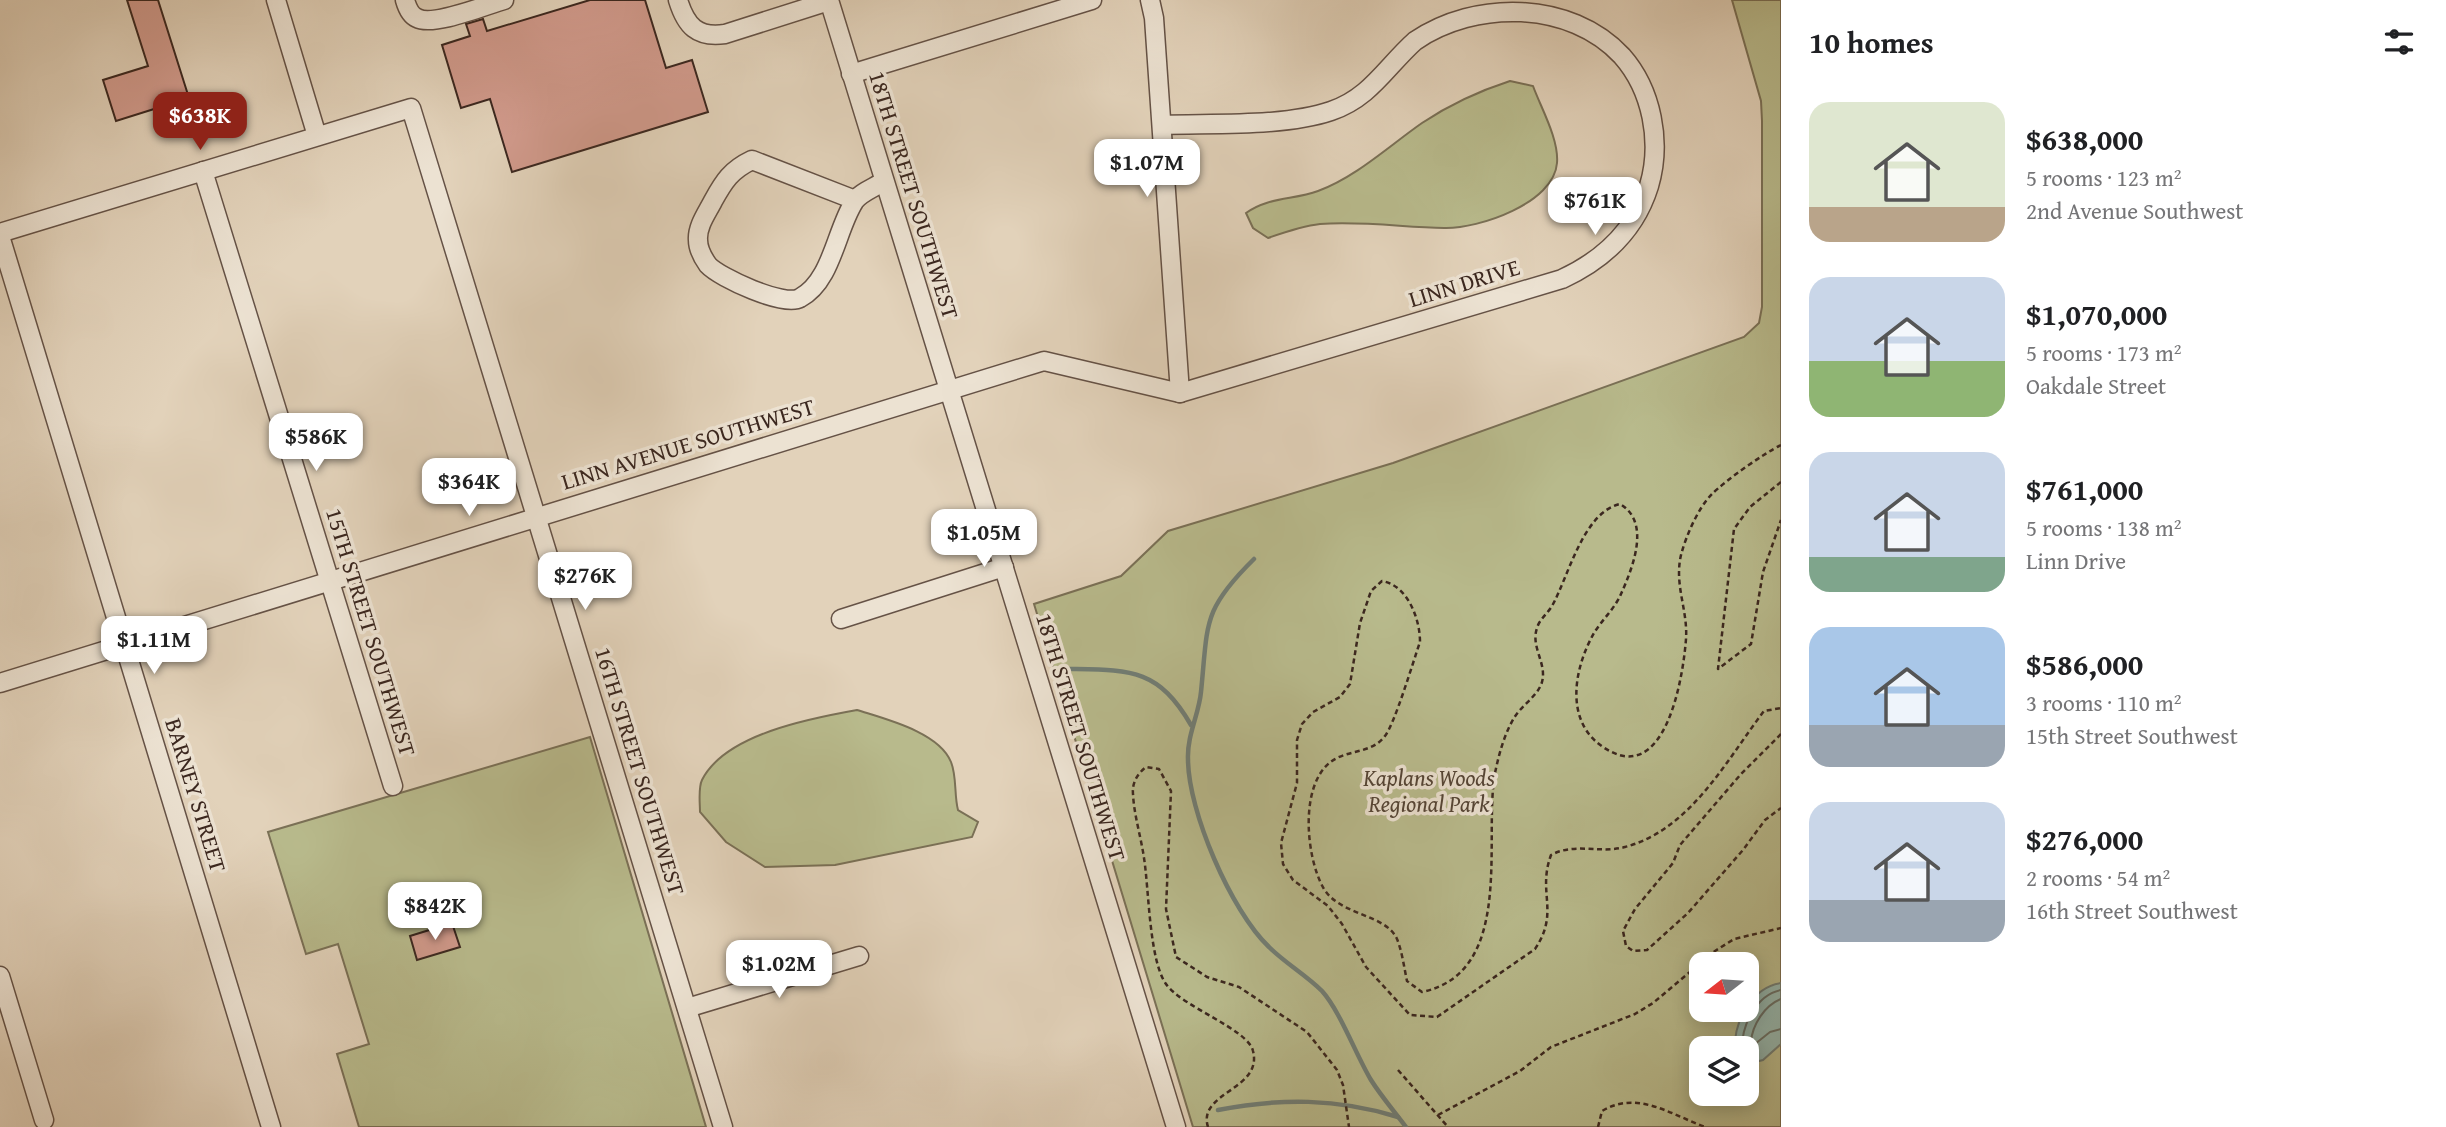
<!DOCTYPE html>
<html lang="en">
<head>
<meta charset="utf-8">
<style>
  body { margin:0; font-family:"Gentium Book Plus",serif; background:#f2f2f2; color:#202124; height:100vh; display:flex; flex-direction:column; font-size:26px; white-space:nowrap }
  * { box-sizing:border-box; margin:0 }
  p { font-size:23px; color:#757577 }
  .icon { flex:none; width:38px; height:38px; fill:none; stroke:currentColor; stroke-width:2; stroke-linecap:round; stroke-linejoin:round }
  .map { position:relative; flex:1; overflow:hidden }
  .side { display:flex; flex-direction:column; background:#fff; width:665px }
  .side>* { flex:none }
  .needle { width:46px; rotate:253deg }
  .controls { position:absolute; left:1689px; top:952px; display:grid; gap:14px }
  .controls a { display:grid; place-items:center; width:70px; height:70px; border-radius:14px; background:#fff; box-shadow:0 4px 18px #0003; font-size:35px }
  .price { position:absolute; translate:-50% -60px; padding:0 16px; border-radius:14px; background:#fff; color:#222; font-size:23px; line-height:46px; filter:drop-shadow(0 2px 4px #0008) }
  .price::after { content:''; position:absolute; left:50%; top:42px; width:21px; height:16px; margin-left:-10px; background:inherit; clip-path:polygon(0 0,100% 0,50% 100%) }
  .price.selected { background:#8f2418; color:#fff }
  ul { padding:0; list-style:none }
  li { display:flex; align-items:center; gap:21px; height:175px; padding:0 28px }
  li span { display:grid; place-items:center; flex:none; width:196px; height:140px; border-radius:21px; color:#555 }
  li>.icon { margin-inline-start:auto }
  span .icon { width:84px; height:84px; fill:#fffc; stroke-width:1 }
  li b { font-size:30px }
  h2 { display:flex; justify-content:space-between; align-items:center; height:84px; padding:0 28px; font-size:30px }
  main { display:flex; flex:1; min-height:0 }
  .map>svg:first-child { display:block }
  .green { fill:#b8ba8c; stroke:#7a7056; stroke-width:2; fill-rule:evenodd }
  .water { fill:#95b8b0; stroke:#717e76; stroke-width:2 }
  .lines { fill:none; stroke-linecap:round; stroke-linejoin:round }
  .shore { stroke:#687068; stroke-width:2 }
  .stream { stroke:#717e76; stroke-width:4.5 }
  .building { fill:#d19a8c; stroke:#3b271f; stroke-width:2 }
  .minor-casing { stroke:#655246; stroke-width:21 }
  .path { stroke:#3b271f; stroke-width:2.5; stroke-dasharray:5 3.5; stroke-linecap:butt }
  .minor { stroke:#ece2d2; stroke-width:18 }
  .labels { text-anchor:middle; stroke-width:7; stroke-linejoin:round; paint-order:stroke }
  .street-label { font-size:23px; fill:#3b271f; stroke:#ece2d2 }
  .park-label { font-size:23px; font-style:italic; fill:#544435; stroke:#ece2d2 }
</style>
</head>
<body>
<main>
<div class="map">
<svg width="1781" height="1127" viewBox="0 0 1781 1127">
  <rect width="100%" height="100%" fill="#e2d2ba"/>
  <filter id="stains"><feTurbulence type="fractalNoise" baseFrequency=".00286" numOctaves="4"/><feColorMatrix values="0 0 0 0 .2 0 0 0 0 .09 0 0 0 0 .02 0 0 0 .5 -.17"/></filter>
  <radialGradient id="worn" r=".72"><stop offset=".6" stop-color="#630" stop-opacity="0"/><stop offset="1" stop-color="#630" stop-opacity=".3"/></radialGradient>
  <g class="green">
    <path d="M 1732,0 L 1781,0 L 1781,1127 L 1193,1127 L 1034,604 L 1121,576 L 1168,531 L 1393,463 L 1744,337 L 1759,323 L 1762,307 L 1762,121 L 1761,101 ZM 1701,964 L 1746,964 L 1746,1010 L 1701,1010 ZM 1701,1048 L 1746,1048 L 1746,1094 L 1701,1094 Z"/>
    <path d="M 1510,81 L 1533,86 C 1541,108 1559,139 1557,163 C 1554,203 1479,229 1444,228 C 1402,227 1362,221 1320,224 C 1302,226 1285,232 1268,238 L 1253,228 L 1246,213 C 1268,197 1293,200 1318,191 C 1356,177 1389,146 1422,123 C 1449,105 1479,91 1510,81 Z"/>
    <path d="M 857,710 C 885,719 939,732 951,762 C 957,777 954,795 958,810 L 978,822 L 972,837 L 835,865 L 765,867 L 726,842 L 700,812 C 700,803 698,788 702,780 C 725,734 812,718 857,710 Z"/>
    <path d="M 590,737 L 706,1127 L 359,1127 L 337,1054 L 369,1044 L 338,944 L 306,954 L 268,832 Z"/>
  </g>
  <path class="water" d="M 1781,983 L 1781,1044 L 1763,1060 L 1747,1064 L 1746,1048 L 1735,1048 C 1734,1022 1752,987 1781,983 Z"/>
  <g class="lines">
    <g class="shore">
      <path d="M 1781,999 C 1765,1005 1752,1025 1751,1042 L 1755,1044 L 1770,1032 L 1781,1029"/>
      <path d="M 1742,1048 C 1742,1025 1756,995 1781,990"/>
    </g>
    <g class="stream">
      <path d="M 1254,559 C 1202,610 1208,623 1201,692 C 1199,714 1187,735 1188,759 C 1188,811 1231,911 1269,947 C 1285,963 1306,975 1322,991 C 1340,1011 1356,1055 1371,1080 C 1381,1096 1394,1111 1406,1127"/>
      <path d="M 1069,669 C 1130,670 1158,668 1191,725"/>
      <path d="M 1218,1110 C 1280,1098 1337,1098 1398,1117"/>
    </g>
  </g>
  <g class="building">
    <path d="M 127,0 L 158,0 L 189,98 L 116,121 L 103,80 L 148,66 Z"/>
    <path d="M 590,0 L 645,0 L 666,68 L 692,60 L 708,112 L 512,172 L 490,99 L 461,108 L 442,45 L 470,36 L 466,24 L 483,19 L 487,31 Z"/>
    <path d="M 452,923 L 460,947 L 417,960 L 410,936 Z"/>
  </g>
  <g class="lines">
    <defs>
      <g id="minor">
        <path d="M 276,0 L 317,136"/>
        <path d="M 405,0 C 407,7 410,15 417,18 C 433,27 486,5 504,0"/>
        <path d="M 678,0 C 686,26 697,38 725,34 L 829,1"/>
        <path d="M 829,0 L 1176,1127"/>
        <path d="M 1150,0 L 1154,18 L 1180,393"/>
        <path d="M 851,74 L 1092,0"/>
        <path d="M 203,171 L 393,786"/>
        <path d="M 855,200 L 752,160 C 731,170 724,181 713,201 C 707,213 697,226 698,240 C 698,249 703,258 708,265 C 720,278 784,307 800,298 C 832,281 836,230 854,202 C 859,193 876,187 884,181"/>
        <path d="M 0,233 L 411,108 L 723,1127"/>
        <path d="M 0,236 L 271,1127"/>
        <path d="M 841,619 L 1004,567"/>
        <path d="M 0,683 L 1044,361 L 1180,393 L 1562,279 C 1603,260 1635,231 1649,186 C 1662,142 1652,90 1622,56 C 1570,0 1475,0 1415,41 C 1386,67 1370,98 1331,111 C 1284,127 1212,123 1162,125"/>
        <path d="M 0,976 L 44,1120"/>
        <path d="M 687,1008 L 859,956"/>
      </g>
    </defs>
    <use href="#minor" class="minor-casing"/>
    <g class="path">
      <path d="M 1781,445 C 1763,454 1726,480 1712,494 C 1698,508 1686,536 1681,555 C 1674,585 1688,610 1686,639 C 1683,679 1665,789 1603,747 C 1564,721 1574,668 1594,633 C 1602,620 1615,608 1621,594 C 1633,567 1651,522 1620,504 C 1583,512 1568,578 1552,606 C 1547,614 1539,620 1537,628 C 1530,648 1549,665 1541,685 C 1535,698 1521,706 1514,718 C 1504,735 1499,754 1495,773 C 1483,839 1516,972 1422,992 L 1407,981 C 1404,967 1402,951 1397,939 C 1386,914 1341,916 1324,889 C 1305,857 1298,777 1337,758 C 1353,750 1373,752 1385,736 C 1395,723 1413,662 1420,642 C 1420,618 1407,585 1382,581 L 1371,591 L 1360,623 L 1350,684 L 1340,697 L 1313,712 L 1302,724 L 1297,740 L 1297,783 L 1281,843 L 1283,864 L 1293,880 L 1328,906 L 1342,924 L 1366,967 L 1410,1015 L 1437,1017 L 1535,949 C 1560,912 1537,893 1551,855 C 1575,842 1600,854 1625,847 C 1690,830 1726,761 1764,711 L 1781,708"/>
      <path d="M 1781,482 L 1750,507 L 1734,529 L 1718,669 L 1751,644 L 1763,572 L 1781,520"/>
      <path d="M 1781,734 L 1741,774 L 1680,845 L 1673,863 L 1635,909 L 1623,931 L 1626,946 L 1633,951 L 1647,950 L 1688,913 L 1743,850 L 1765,820 L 1781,808"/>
      <path d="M 1398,1070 L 1448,1127"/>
      <path d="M 1438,1115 L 1520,1071 L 1551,1047 L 1635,1014 L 1653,1003 L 1715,951 L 1734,939 L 1781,928"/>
      <path d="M 1208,1127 C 1197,1092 1263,1090 1253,1051 C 1248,1029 1182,1007 1166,984 C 1149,960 1149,889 1144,858 C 1141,837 1134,815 1133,794 C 1132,783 1137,774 1146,767 L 1159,769 L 1171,791 L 1166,909 L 1176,957 L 1207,977 L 1239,987 L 1307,1032 L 1337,1070 L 1343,1085 L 1349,1127"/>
      <path d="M 1598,1127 L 1602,1111 C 1637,1090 1670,1114 1705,1127"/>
    </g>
    <use href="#minor" class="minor"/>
  </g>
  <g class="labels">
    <g class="street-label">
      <text transform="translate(914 195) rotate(73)" y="8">18TH STREET SOUTHWEST</text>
      <text transform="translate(1464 283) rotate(-17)" y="8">LINN DRIVE</text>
      <text transform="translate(688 444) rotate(-17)" y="8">LINN AVENUE SOUTHWEST</text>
      <text transform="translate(371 632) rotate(73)" y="8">15TH STREET SOUTHWEST</text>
      <text transform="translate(1081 737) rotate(73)" y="8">18TH STREET SOUTHWEST</text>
      <text transform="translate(640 771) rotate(73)" y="8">16TH STREET SOUTHWEST</text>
      <text transform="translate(196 795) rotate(73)" y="8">BARNEY STREET</text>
    </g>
    <g class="park-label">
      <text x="1429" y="786">Kaplans Woods<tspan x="1429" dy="26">Regional Park</tspan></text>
    </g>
  </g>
  <rect width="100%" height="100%" filter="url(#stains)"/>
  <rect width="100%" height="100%" fill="url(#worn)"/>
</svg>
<div class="controls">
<a><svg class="needle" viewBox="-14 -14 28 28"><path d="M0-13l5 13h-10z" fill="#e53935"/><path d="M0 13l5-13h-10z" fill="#757577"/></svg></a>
<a><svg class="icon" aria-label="layers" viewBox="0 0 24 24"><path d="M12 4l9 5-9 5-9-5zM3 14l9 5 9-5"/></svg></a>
</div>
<b class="price selected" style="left:200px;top:152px">$638K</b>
<b class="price" style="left:1147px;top:199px">$1.07M</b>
<b class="price" style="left:1595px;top:237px">$761K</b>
<b class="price" style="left:316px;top:473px">$586K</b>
<b class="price" style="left:469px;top:518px">$364K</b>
<b class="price" style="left:984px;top:569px">$1.05M</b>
<b class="price" style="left:585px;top:612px">$276K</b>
<b class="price" style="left:154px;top:676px">$1.11M</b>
<b class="price" style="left:435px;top:942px">$842K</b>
<b class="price" style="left:779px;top:1000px">$1.02M</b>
</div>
<section class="side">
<h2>10 homes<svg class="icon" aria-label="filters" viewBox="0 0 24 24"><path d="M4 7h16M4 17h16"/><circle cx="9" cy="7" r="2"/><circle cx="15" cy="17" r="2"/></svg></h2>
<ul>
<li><span style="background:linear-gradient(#dfe7d0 75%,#b9a48a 0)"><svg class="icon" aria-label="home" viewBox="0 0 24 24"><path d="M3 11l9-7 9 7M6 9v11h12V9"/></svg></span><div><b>$638,000</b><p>5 rooms · 123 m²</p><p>2nd Avenue Southwest</p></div></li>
<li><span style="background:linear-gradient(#c9d6e8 60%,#8fb573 0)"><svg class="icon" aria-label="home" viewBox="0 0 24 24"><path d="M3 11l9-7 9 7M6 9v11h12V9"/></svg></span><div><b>$1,070,000</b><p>5 rooms · 173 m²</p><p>Oakdale Street</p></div></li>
<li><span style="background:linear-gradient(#c9d6e8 75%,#7fa58c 0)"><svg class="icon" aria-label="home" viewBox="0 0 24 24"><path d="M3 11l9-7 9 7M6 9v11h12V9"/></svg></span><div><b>$761,000</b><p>5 rooms · 138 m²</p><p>Linn Drive</p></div></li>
<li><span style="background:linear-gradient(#a9c7e8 70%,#9aa5b1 0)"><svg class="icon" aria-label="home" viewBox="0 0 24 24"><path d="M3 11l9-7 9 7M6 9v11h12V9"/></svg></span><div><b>$586,000</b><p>3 rooms · 110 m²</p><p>15th Street Southwest</p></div></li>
<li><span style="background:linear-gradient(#c9d6e8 70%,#9aa5b1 0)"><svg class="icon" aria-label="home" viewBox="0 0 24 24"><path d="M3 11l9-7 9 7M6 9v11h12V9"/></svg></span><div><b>$276,000</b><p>2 rooms · 54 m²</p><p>16th Street Southwest</p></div></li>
</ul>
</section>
</main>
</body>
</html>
